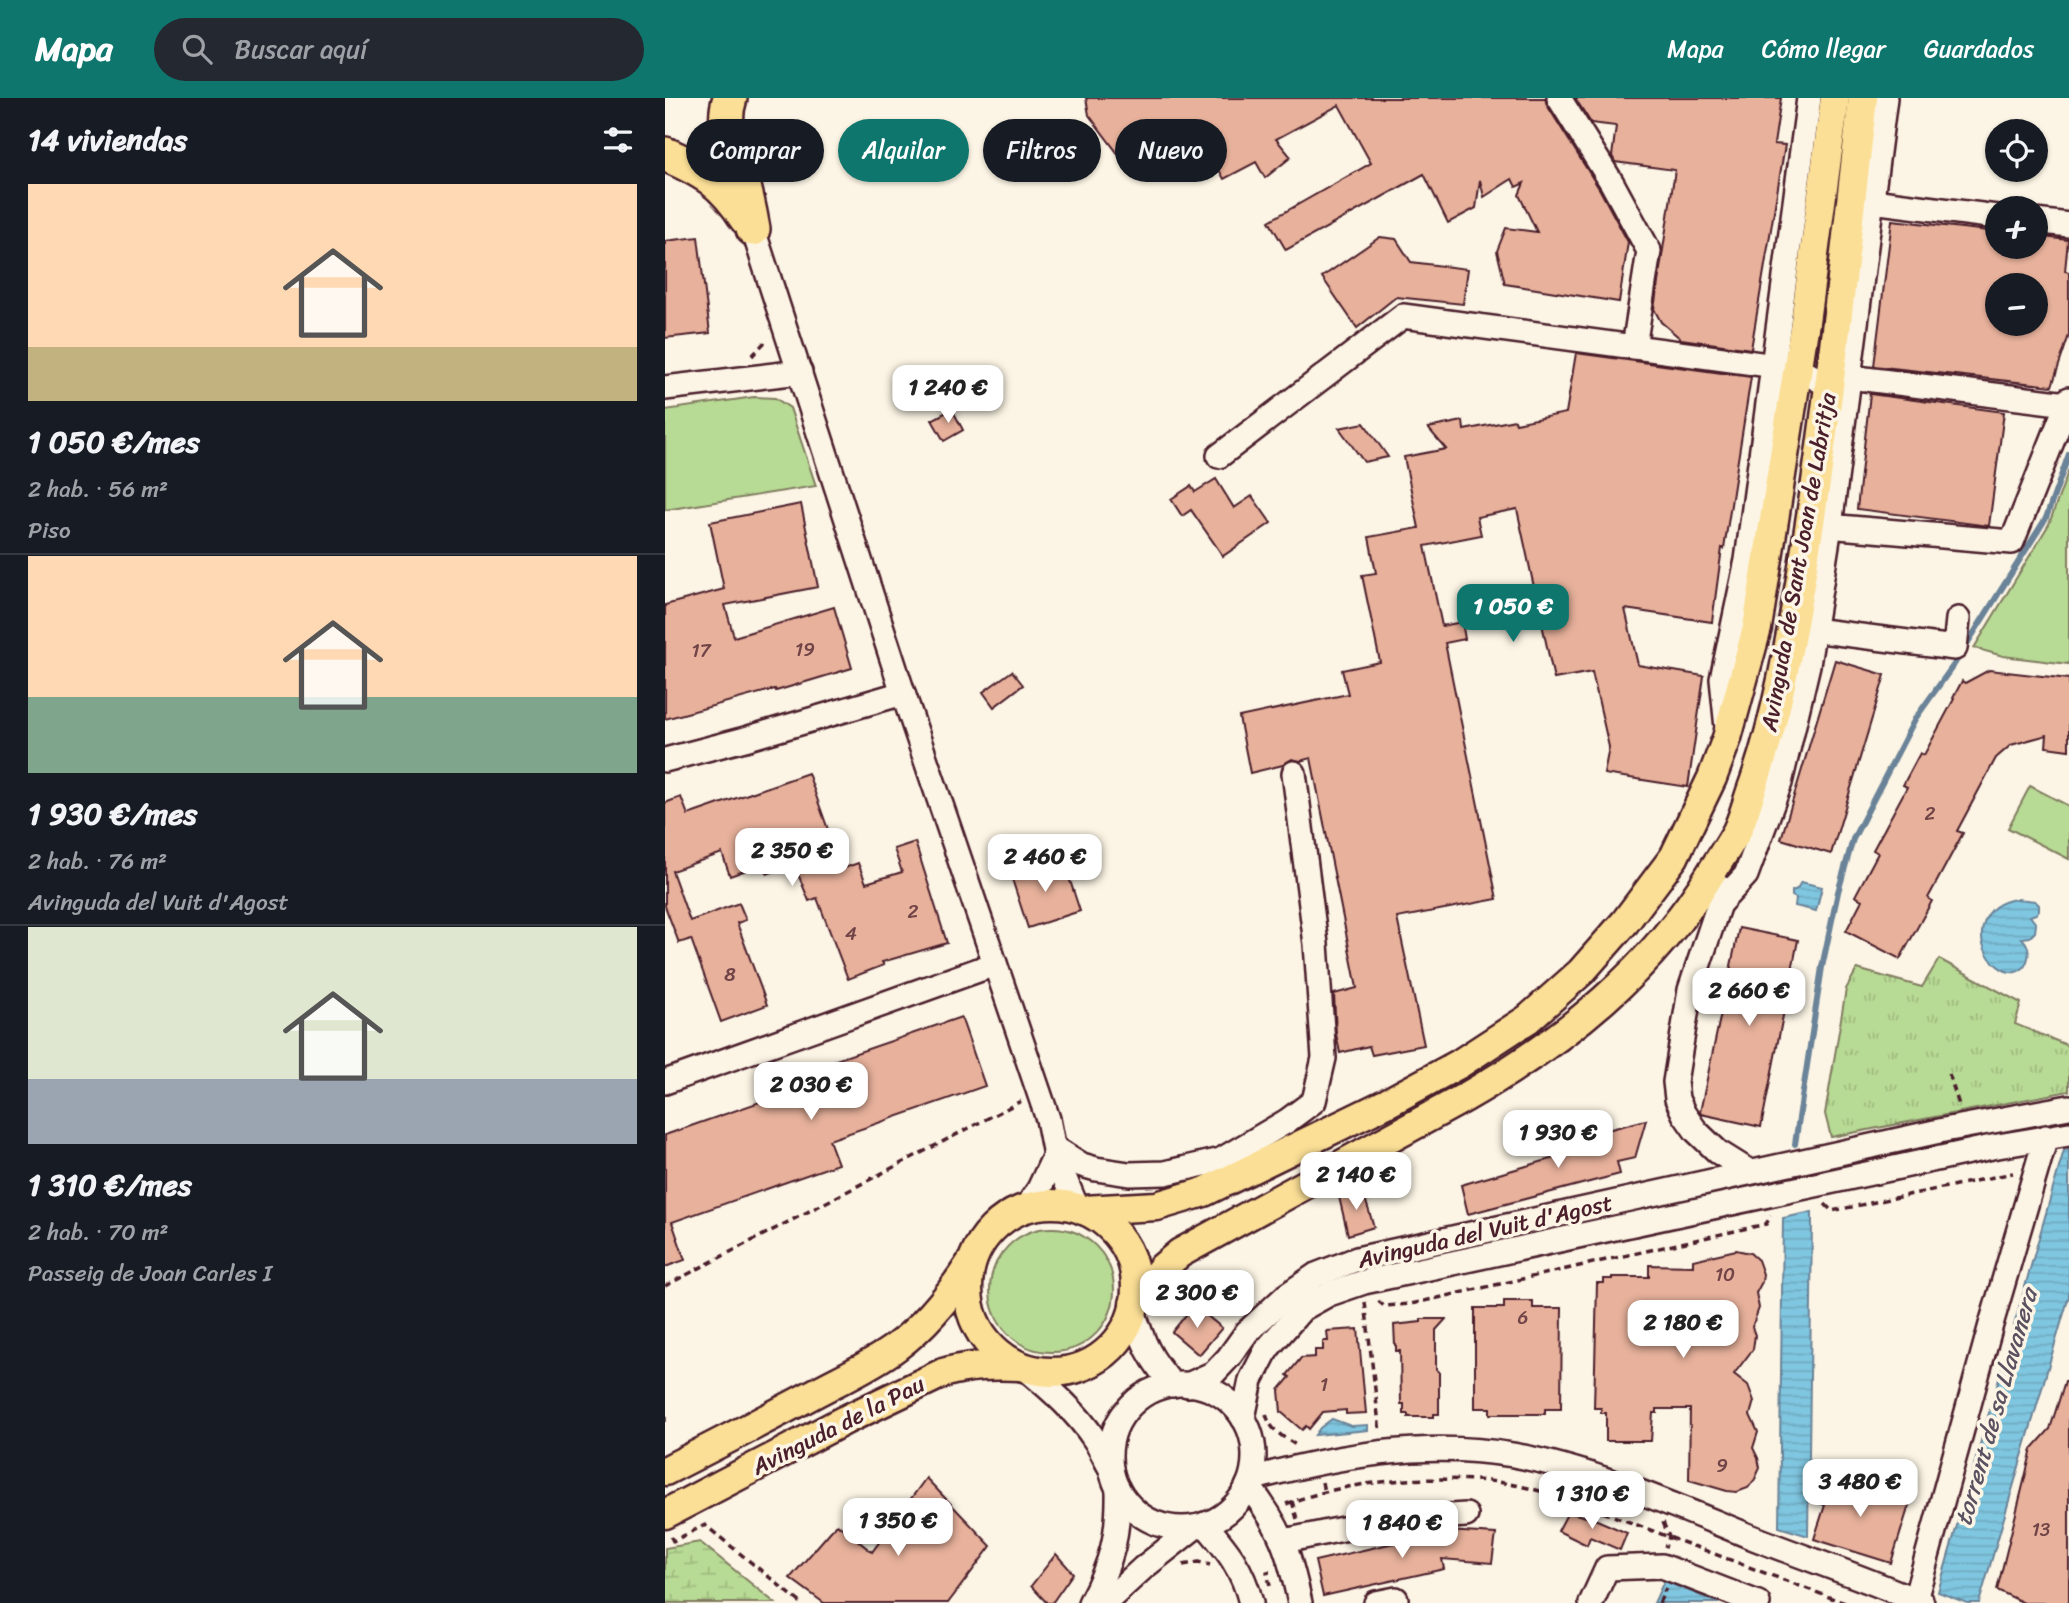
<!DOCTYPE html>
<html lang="es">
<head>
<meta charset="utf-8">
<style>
  body { margin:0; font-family:Sriracha,sans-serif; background:#242831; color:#f1f3f6; height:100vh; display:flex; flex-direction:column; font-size:26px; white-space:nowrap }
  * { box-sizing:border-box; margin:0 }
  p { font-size:23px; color:#9ea1a6 }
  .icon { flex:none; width:38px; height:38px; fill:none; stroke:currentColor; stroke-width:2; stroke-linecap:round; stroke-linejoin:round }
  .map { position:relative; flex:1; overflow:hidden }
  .drawer { display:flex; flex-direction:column; background:#171b24; width:665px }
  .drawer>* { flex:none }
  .banner { position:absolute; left:21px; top:21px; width:665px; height:63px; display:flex; gap:14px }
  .tools { position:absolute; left:1320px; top:21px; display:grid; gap:14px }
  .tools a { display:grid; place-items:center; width:63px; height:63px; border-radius:50%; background:#171b24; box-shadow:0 2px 5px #0004; font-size:35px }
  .price { position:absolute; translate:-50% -60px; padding:0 16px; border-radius:14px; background:#fff; color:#222; font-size:23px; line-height:46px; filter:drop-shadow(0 2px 4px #0008) }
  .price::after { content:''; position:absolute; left:50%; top:42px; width:21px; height:16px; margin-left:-10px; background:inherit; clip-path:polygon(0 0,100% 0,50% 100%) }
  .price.active { background:#0f766e; color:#fff }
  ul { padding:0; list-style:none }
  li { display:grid; align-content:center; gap:14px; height:371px; padding:0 28px }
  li+li { border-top:2px solid #363941 }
  li span { display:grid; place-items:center; height:217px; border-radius:0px; color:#555 }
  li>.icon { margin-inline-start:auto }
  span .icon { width:126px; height:126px; fill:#fffc; stroke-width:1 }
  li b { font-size:30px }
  h2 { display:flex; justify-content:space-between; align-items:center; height:84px; padding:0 28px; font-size:30px }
  .chip { padding:0 24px; border-radius:32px; background:#171b24; box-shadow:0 2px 5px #0004; font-size:24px; line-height:63px }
  .chip.active { background:#0f766e; color:#fff }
  header { display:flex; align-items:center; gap:42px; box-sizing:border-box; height:98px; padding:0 35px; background:#0f766e; color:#fff }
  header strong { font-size:33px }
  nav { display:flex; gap:38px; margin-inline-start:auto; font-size:24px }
  .search { width:490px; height:63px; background:#242831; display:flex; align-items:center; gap:18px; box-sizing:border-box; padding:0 24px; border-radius:38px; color:#9ea1a6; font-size:26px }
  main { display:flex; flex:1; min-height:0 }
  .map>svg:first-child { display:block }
  .green { fill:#b7da94; stroke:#807c60; stroke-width:2 }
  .wetland { fill:url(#wetland-marsh); stroke:#807c60; stroke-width:2 }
  .park { fill:url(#park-tufts); stroke:#807c60; stroke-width:2 }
  .water { fill:url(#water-rules); stroke:#6a8398; stroke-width:2 }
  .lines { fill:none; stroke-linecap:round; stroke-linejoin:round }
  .stream { stroke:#6a8398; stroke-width:6 }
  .building { fill:#e7b19b; stroke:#4a1f2b; stroke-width:2; fill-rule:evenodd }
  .minor-casing { stroke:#4a1f2b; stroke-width:28 }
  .major-casing { stroke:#4a1f2b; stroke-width:33 }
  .highway-casing { stroke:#4a1f2b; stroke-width:38 }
  .path { stroke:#4a1f2b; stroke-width:3.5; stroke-dasharray:7 5; stroke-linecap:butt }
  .minor { stroke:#fcf5e5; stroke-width:23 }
  .major { stroke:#fbdf96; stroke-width:28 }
  .highway { stroke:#fbdf96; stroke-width:33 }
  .labels { text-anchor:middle; stroke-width:7; stroke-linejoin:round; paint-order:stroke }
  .number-label { font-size:19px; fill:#714447 }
  .street-label { font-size:23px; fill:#4a1f2b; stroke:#fcf5e5 }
  .water-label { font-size:24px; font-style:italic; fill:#5a5161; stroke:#fcf5e5 }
</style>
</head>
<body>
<header>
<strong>Mapa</strong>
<div class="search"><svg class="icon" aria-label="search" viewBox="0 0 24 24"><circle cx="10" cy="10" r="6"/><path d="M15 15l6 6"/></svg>Buscar aquí</div>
<nav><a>Mapa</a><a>Cómo llegar</a><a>Guardados</a></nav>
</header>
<main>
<section class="drawer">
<h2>14 viviendas<svg class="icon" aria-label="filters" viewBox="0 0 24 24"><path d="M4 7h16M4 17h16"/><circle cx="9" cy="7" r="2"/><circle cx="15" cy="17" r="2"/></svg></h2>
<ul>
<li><span style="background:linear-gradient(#ffd9b3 75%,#c2b280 0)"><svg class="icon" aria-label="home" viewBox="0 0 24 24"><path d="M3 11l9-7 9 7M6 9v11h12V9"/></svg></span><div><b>1 050 €/mes</b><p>2 hab. · 56 m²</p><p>Piso</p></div></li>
<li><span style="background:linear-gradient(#ffd9b3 65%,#7fa58c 0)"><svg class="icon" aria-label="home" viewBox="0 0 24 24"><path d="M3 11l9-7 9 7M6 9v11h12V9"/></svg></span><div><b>1 930 €/mes</b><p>2 hab. · 76 m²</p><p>Avinguda del Vuit d'Agost</p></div></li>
<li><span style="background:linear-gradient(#dfe7d0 70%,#9aa5b1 0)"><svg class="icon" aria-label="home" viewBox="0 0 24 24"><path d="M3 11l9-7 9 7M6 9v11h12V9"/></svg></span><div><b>1 310 €/mes</b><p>2 hab. · 70 m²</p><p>Passeig de Joan Carles I</p></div></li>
</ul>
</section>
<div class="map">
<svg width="1404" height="1505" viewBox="0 0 1404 1505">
  <defs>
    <pattern id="wetland-marsh" width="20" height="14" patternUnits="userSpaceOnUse" patternTransform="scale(1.75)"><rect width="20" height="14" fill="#b7da94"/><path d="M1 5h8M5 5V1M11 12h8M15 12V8" fill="none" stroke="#9fbb80"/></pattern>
    <pattern id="park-tufts" width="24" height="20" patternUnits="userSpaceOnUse" patternTransform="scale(1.75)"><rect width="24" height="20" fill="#b7da94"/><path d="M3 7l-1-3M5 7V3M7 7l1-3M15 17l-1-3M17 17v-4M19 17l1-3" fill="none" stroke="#9fbb80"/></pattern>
    <pattern id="water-rules" width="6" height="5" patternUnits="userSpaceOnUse" patternTransform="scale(1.75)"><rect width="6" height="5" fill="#7fc6e0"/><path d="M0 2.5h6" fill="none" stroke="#6faac0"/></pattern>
  </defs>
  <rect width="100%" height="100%" fill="#fcf5e5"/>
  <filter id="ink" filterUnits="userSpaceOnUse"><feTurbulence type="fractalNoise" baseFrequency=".0143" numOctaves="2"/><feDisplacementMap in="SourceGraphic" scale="14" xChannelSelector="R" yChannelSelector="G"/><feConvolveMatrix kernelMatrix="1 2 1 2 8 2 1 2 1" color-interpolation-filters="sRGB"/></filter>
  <g filter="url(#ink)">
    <g class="green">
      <path d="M 89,299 L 110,300 L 125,310 L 151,388 L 0,412 L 0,312 Z"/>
      <path d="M 1404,371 L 1404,566 L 1338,558 L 1309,550 L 1384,426 Z"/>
      <path d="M 1365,688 L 1404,708 L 1404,761 L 1343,730 Z"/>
      <circle cx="387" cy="1192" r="62"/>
    </g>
    <path class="wetland" d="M 35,1444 L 110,1505 L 0,1505 L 0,1450 Z"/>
    <path class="park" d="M 1274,861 L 1356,905 L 1350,926 L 1404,948 L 1404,993 L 1166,1039 L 1160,1016 L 1181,891 L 1192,871 L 1257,889 Z"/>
    <g class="water">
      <path d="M 1136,784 L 1157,789 L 1151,813 L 1130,808 L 1131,800 L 1127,798 L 1127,793 L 1132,791 Z"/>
      <path d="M 1352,801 L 1370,803 L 1374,807 L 1374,812 L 1371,816 L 1365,818 L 1371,826 L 1370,834 L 1365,839 L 1357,840 C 1362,845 1365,852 1363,860 C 1355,895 1306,859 1319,825 C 1324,810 1336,803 1352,801 Z"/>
      <path d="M 1404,1051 L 1404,1198 L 1314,1505 L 1302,1505 L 1273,1494 L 1399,1052 Z"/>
      <path d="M 1147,1114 L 1147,1122 L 1143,1438 L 1114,1429 L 1118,1120 Z"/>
      <path d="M 667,1321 L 686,1328 L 703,1327 L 703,1332 L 650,1337 L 655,1330 Z"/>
      <path d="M 999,1483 L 1054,1505 L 989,1505 Z"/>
    </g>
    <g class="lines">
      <path class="stream" d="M 1130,1046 L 1157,869 L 1173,794 L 1188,741 L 1250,621 L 1290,565 L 1381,420 L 1404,356"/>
    </g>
    <g class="building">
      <path d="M 421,0 L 880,0 L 882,7 L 935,92 L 963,144 L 954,204 L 840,186 L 832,153 L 841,130 L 872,134 L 854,97 L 859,85 L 851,89 L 847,81 L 819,99 L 815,82 L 811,110 L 783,125 L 759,76 L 621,152 L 604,123 L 706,65 L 674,7 L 611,41 L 626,59 L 600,80 L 591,64 L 559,81 L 540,46 L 472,81 L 424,17 Z"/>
      <path d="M 910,0 L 1116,0 L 1109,46 L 1120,47 L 1086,251 L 1016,241 L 996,224 L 989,211 L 1010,72 L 950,64 L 947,58 L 951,28 L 926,25 Z"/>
      <path d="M 1227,122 L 1332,134 L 1332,149 L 1370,149 L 1370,138 L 1403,142 L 1400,173 L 1404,174 L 1404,237 L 1387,288 L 1209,268 ZM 1332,187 L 1370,187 L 1370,226 L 1332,226 Z"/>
      <path d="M 33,139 L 45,235 L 0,240 L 0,143 Z"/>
      <path d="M 715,139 L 731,141 L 746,164 L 803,171 L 798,206 L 731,199 L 692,230 L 657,179 Z"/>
      <path d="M 911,255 L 1086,279 L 1059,451 L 1057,450 L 1047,524 L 960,511 L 973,567 L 1039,578 L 1023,689 L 939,676 L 944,649 L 927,574 L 889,581 L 852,411 L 812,419 L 816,437 L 760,448 L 777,528 L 797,524 L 800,541 L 780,545 L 832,801 L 732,820 L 759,947 L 707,957 L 704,948 L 675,955 L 671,936 L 669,896 L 692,890 L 646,660 L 635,663 L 627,661 L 618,667 L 585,675 L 574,619 L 683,596 L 677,572 L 715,564 L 697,477 L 711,475 L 704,439 L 754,430 L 739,359 L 781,351 L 763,330 L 798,323 L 799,332 L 850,322 L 851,325 L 901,315 Z"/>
      <path d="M 1205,296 L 1339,314 L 1324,428 L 1192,411 Z"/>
      <path d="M 287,311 L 298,332 L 279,343 L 267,322 Z"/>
      <path d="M 699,325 L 723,359 L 699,364 L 674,330 Z"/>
      <path d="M 551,381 L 569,410 L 587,398 L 606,425 L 558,458 L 526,412 L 517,418 L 506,401 L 526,388 L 530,394 Z"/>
      <path d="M 136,406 L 153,489 L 60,507 L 69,539 L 169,509 L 187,570 L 111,593 L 110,591 L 0,621 L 0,507 L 59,491 L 45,424 Z"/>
      <path d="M 1170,562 L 1220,577 L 1166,756 L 1116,741 Z"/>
      <path d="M 1324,572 L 1404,581 L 1404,652 L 1381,649 L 1382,637 L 1346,647 L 1331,660 L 1292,733 L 1298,735 L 1263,800 L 1267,803 L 1235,861 L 1181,833 L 1197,802 L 1190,798 L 1213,755 L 1208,752 L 1242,689 L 1238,687 L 1255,655 L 1259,657 L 1289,601 L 1288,600 L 1297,583 L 1300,585 Z"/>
      <path d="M 347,573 L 358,587 L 329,609 L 318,594 Z"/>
      <path d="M 143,675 L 177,771 L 193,765 L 201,785 L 237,774 L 229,751 L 250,744 L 282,845 L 217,864 L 219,867 L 183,881 L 152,800 L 144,803 L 129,766 L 102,776 L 98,766 L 65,778 L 57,755 L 7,773 L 25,823 L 74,805 L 81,822 L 72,825 L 102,907 L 56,924 L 26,841 L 14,845 L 0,808 L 0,705 L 16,699 L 23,717 Z"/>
      <path d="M 398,761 L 415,813 L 363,830 L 346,778 Z"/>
      <path d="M 1074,830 L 1133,842 L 1096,1029 L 1036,1016 L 1035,1014 Z"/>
      <path d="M 296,919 L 320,988 L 164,1042 L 173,1066 L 7,1124 L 20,1162 L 0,1169 L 0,1037 L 161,981 L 156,967 Z"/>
      <path d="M 981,1022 L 970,1060 L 952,1064 L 955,1076 L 803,1116 L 796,1087 L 910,1054 L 907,1041 Z"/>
      <path d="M 697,1091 L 709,1129 L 683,1137 L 674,1099 Z"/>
      <path d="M 1071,1152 L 1085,1155 L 1093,1162 L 1098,1176 L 1097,1184 L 1091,1195 L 1094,1210 L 1087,1229 L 1090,1237 L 1088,1251 L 1069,1276 L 1083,1287 L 1089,1303 L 1085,1317 L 1093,1334 L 1088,1350 L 1093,1360 L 1095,1370 L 1090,1381 L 1083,1390 L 1072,1394 L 1062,1393 L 1024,1382 L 1025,1311 L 992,1311 L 992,1315 L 988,1315 L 986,1343 L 941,1343 L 941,1315 L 936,1315 L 936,1310 L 929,1310 L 932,1185 L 939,1185 L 939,1181 L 947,1181 L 947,1179 L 984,1179 L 984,1167 L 1028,1168 L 1028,1162 Z"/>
      <path d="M 839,1203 L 868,1203 L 868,1210 L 897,1210 L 896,1311 L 880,1311 L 880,1316 L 825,1316 L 825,1310 L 810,1310 L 810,1210 L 839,1210 Z"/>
      <path d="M 529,1207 L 557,1230 L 534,1257 L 507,1234 Z"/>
      <path d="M 756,1221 L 781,1221 L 771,1232 L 771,1272 L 774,1274 L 774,1316 L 769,1316 L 769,1319 L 743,1319 L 743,1316 L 739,1316 L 739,1306 L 736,1306 L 735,1253 L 731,1253 L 731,1247 L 730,1247 L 729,1227 L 756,1224 Z"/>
      <path d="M 693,1231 L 701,1315 L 681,1316 L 681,1312 L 658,1314 L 644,1331 L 641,1328 L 637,1332 L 616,1314 L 614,1292 L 625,1279 L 622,1277 L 636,1260 L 650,1259 L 650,1252 L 658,1252 L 658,1243 L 663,1243 L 662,1233 Z"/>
      <path d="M 1400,1283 L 1404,1283 L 1404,1505 L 1359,1505 L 1332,1492 L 1367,1351 L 1385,1331 Z"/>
      <path d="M 1157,1376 L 1245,1404 L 1226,1465 L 1149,1441 L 1160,1407 L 1152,1404 L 1156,1392 L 1152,1390 Z"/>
      <path d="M 261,1380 L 326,1448 L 283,1505 L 159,1505 L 125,1480 L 172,1426 L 207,1454 Z"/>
      <path d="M 903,1414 L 932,1422 L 962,1435 L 955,1452 L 925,1439 L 922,1447 L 893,1433 Z"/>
      <path d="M 781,1433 L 831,1436 L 827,1465 L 777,1461 L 779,1471 L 658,1498 L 650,1463 Z"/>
      <path d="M 391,1456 L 408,1475 L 387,1505 L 382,1505 L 366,1488 Z"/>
    </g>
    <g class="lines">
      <defs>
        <g id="minor">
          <path d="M 894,0 L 947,85 L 984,153 L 969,249"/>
          <path d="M 1207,103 L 1332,119"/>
          <path d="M 1370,123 L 1404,127"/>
          <path d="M 88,131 L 238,595 L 383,1021 L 390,1057 L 412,1110"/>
          <path d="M 1184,279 L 1402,306"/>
          <path d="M 0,290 L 135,274"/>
          <path d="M 554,358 L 738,218 L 1133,271 L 1156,283 L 1163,291"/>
          <path d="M 1151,427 L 1347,444 L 1404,301"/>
          <path d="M 1148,532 L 1290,550 L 1293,521"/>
          <path d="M 1062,630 L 1057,581 L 1082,462 L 1144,0"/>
          <path d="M 0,662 L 80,641 L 238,595"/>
          <path d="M 1059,791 L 1025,892 L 1010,984 L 1012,1001 L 1019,1016 L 1031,1033 L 1053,1054 L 1085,1074"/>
          <path d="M 1056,804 L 1081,777 L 1115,685 L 1143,567 L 1165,428 L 1220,0"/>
          <path d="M 0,984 L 330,866"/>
          <path d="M 390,1050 L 417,1067 L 431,1071 L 464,1076 L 500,1075 L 556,1062 L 622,1023 L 649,1003 L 659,960 L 651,846 L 629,675"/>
          <path d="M 361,1110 L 374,1091 L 390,1057"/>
          <path d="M 468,1212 C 478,1245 485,1261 508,1287"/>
          <path d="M 360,1270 C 385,1291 412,1314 430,1342 C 436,1351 440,1361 446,1371"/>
          <circle cx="517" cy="1358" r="72"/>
          <path d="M 523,1287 L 549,1275 L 564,1259 L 582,1234 L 622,1197 L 651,1177 L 692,1161 L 1279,1032 L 1404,1009"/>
          <path d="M 578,1320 L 586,1282 L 602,1251 L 637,1211 L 664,1196 L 699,1184 L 1327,1049 L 1404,1036"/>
          <path d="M 586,1381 C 671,1358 760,1342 848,1357 C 930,1372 1008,1407 1084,1438 C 1142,1461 1201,1480 1257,1505"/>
          <path d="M 583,1387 C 616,1429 624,1454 635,1505"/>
          <path d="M 540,1426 C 562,1452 578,1471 586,1505"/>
          <path d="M 619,1443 L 722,1422 L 801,1417"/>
          <path d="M 1250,1502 L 1327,1223 L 1381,1039"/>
          <path d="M 425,1505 C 447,1464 454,1437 453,1391"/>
          <path d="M 440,1505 L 478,1470 L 530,1429"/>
          <path d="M 711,1505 L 731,1501"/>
          <path d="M 926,1505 L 942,1470 L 997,1468 L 1093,1505"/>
        </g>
        <g id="major">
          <circle cx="387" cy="1190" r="84"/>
          <path d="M 418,1112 L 492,1108 L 539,1094 L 722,1005 L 794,966 L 863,921 L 916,874 L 960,824 L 1009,759 L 1047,680 L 1062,640 L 1092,530 L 1140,224 L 1170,0"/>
          <path d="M 469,1206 L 497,1170 L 515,1155 L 799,1000 C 900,942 987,873 1048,772 C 1056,759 1065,746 1072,733 C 1079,718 1083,701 1089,685 C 1112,618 1124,549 1136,480 C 1163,321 1179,160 1198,0"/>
          <path d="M 0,1373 C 51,1347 102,1321 152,1294 C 178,1280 207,1267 231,1249 C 261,1227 285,1197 305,1166"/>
          <path d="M 0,1416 L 180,1322 L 278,1275 C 304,1267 328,1267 355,1268"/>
        </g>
        <g id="highway">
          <path d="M 65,0 C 55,28 69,54 77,82 C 82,98 85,114 88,131"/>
          <path d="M 0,56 C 39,73 58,84 81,120"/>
        </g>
      </defs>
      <use href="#minor" class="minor-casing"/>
      <use href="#major" class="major-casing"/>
      <use href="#highway" class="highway-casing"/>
      <g class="path">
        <path d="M 87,258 L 99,245 L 100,239"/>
        <path d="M 1284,976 L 1294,1007"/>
        <path d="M 1160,1106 L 1167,1113 L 1348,1075"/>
        <path d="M 0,1188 L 356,1003"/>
        <path d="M 713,1203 L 719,1208 L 746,1206 L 1101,1126 L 1106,1118"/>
        <path d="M 700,1204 L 715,1335"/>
        <path d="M 601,1316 C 605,1332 618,1339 631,1347"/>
        <path d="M 0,1317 L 0,1329"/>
        <path d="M 657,1384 L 659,1394"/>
        <path d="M 627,1403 L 632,1421"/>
        <path d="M 621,1406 C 685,1382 756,1378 824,1383 C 851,1386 877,1393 903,1401 L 1180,1505"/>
        <path d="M 998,1424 L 1004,1439 L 1000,1449"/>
        <path d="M 6,1439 L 8,1443 L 40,1427 L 136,1505"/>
        <path d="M 518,1467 L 534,1464 L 545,1467"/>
        <path d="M 605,1488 L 602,1474 L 605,1474"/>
        <path d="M 994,1505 L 1001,1490"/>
      </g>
      <use href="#minor" class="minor"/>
      <use href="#major" class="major"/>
      <use href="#highway" class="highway"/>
    </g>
  </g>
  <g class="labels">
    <g class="number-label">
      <text x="140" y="558">19</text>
      <text x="36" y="559">17</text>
      <text x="1265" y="722">2</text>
      <text x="248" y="820">2</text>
      <text x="186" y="842">4</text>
      <text x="65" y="883">8</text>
      <text x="1060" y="1183">10</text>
      <text x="858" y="1226">6</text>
      <text x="659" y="1293">1</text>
      <text x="1057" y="1374">9</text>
      <text x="1376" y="1438">13</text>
    </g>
    <g class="street-label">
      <text transform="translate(1133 464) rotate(-80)" y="8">Avinguda de Sant Joan de Labritja</text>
      <text transform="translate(820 1133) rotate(-13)" y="8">Avinguda del Vuit d'Agost</text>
      <text transform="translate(173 1327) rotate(-27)" y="8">Avinguda de la Pau</text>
    </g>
    <g class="water-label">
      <text transform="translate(1331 1309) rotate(-74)" y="8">torrent de sa Llavanera</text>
    </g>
  </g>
</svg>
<div class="tools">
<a><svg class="icon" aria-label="locate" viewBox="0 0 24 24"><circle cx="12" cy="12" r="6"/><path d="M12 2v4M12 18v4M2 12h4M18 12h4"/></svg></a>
<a>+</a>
<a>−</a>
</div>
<b class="price" style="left:283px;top:327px">1 240 €</b>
<b class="price active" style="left:848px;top:546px">1 050 €</b>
<b class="price" style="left:127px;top:790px">2 350 €</b>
<b class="price" style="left:380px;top:796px">2 460 €</b>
<b class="price" style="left:1084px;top:930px">2 660 €</b>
<b class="price" style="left:146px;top:1024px">2 030 €</b>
<b class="price" style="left:893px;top:1072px">1 930 €</b>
<b class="price" style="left:691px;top:1114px">2 140 €</b>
<b class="price" style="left:532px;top:1232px">2 300 €</b>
<b class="price" style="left:1018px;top:1262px">2 180 €</b>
<b class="price" style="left:1195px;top:1421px">3 480 €</b>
<b class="price" style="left:927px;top:1433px">1 310 €</b>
<b class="price" style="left:233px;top:1460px">1 350 €</b>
<b class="price" style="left:737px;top:1462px">1 840 €</b>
<div class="banner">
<a class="chip">Comprar</a>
<a class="chip active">Alquilar</a>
<a class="chip">Filtros</a>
<a class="chip">Nuevo</a>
</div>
</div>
</main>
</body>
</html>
